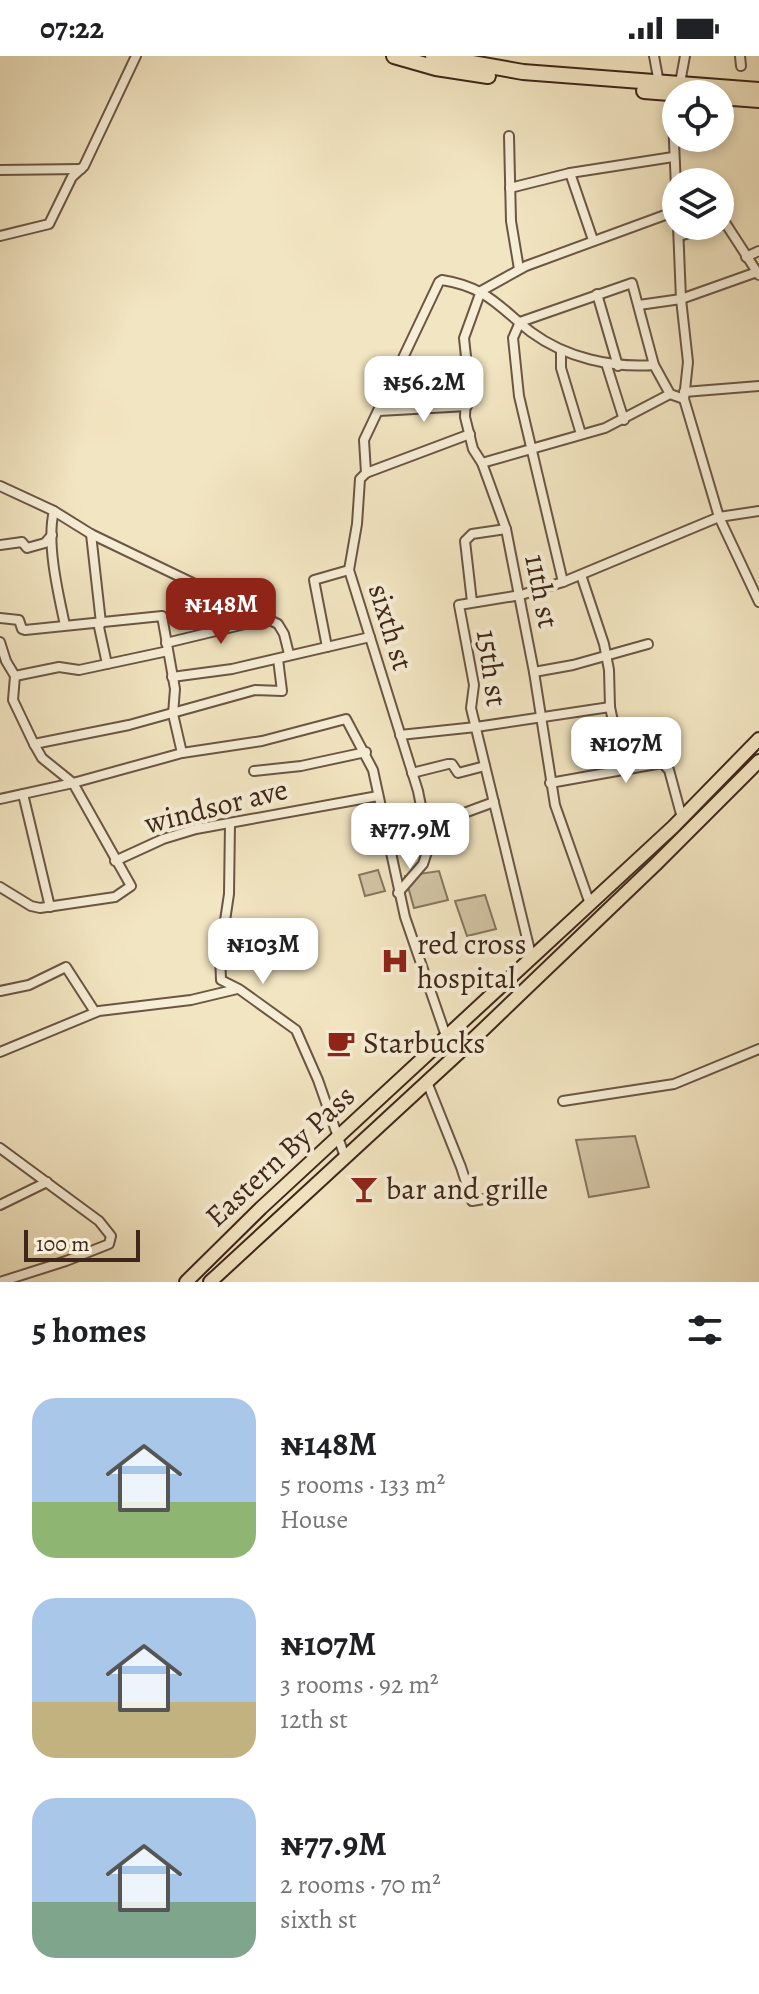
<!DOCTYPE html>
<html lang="en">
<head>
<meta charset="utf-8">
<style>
  body { margin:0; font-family:Alegreya,serif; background:#f2f2f2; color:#202124; height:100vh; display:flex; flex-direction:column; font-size:30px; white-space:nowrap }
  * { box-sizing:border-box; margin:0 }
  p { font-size:26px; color:#757577 }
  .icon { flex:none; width:44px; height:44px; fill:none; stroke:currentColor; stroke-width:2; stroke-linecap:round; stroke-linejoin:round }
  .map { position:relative; height:1226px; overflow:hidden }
  .sheet { display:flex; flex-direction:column; background:#fff; flex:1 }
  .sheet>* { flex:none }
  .buttons { position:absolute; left:662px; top:24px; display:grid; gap:16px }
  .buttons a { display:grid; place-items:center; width:72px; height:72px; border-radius:50%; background:#fff; box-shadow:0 4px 12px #0003; font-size:40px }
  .scale { position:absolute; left:24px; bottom:20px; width:116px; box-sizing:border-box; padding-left:8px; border:4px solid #3e261a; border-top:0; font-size:22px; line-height:28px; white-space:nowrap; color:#3e261a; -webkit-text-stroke:6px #f7eed7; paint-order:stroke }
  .price { position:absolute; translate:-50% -68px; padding:0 18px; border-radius:16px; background:#fff; color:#222; font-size:26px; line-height:52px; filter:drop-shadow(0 2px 4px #0008) }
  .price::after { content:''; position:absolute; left:50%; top:48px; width:24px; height:18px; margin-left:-12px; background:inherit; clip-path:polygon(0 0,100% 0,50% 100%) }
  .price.on { background:#8f2418; color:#fff }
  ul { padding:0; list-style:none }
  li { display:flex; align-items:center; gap:24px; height:200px; padding:0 32px }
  li span { display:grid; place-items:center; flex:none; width:224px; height:160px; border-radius:24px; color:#555 }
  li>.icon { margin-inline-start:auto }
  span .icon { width:96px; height:96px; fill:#fffc; stroke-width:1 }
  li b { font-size:34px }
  h2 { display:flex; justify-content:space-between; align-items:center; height:96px; padding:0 32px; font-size:34px }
  .status { display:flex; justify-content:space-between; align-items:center; height:56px; padding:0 40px; background:#fff; direction:ltr }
  .status svg { height:22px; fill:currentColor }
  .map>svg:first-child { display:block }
  .green { fill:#d3c5a5; stroke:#887660; stroke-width:2 }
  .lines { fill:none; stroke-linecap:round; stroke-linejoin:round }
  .street-casing { stroke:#6b5644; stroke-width:12 }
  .primary-casing { stroke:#3e261a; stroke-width:16 }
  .highway-casing { stroke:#3e261a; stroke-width:18 }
  .street { stroke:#f7eed7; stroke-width:8 }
  .primary { stroke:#f2e5c1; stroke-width:12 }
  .highway { stroke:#f2e5c1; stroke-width:14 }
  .labels { text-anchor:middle; stroke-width:8; stroke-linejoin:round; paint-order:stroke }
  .street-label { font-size:30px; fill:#3e261a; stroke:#f7eed7 }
  .poi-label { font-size:30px; fill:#3e261a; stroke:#f7eed7; text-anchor:start }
</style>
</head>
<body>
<div class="status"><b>07:22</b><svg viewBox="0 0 49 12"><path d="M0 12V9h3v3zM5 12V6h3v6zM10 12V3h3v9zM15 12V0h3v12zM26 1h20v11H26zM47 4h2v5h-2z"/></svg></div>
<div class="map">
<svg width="759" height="1226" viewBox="0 0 759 1226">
  <rect width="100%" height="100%" fill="#f2e5c1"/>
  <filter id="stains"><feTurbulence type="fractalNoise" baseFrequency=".0025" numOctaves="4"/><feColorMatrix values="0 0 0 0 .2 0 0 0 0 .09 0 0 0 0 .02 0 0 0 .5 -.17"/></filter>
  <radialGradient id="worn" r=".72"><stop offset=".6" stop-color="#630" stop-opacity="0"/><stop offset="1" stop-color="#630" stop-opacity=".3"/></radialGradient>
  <g class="green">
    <path d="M 378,814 L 385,835 L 365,840 L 359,819 Z"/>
    <path d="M 439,815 L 448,844 L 414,852 L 405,820 Z"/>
    <path d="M 485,839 L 496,873 L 467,880 L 455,845 Z"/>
    <path d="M 635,1080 L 649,1131 L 589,1141 L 576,1084 Z"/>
  </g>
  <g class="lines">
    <defs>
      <g id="street">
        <path d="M 654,0 L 659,27"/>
        <path d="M 740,0 L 741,10"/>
        <path d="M 680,27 L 685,0"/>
        <path d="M 673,63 L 676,131"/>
        <path d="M 509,80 L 511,165 L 519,213"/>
        <path d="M 0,114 L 81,113"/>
        <path d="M 570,117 L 593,184"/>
        <path d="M 510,132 L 570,117 L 673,101"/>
        <path d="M 678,170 L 681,243 L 688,306 L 684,343 L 719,461 L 759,546"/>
        <path d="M 717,170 L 726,168 L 759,219"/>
        <path d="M 0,180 L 49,168 L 72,121 L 84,110 L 136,0"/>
        <path d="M 679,180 L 716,170"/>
        <path d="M 746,201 L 759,195"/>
        <path d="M 597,238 L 618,310"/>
        <path d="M 639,249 L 681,243 L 757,216"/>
        <path d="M 561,295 L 561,312 L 581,378"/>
        <path d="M 606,307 L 624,364"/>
        <path d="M 684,336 L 759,330"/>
        <path d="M 379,355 L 467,350"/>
        <path d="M 482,407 L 605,372 L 670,338"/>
        <path d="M 366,417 L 364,384 L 439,226 L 442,224 C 487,231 499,251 531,276 C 566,302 612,312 654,309 L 670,338 L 684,343"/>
        <path d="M 0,430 L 54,455 L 91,478 L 278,568 L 284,578 L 289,598"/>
        <path d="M 54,455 C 46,486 58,537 65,569"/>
        <path d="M 91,478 L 101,567 L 99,571 L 107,608"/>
        <path d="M 0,489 L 22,486 L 27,492 L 45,487 L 52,479"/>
        <path d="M 581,519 L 604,588 L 609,614 L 610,651 L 623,713"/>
        <path d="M 563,526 L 519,340 L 513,282 L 520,266 L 632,227 L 654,309"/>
        <path d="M 472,546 L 465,485 L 472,478 L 506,473"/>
        <path d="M 0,562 L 19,564 L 22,573 L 25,574 L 162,560 L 175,633 L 173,658 L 182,697"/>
        <path d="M 0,586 L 6,605 L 15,620 L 13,644 L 34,688 L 42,702 L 73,727 L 131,830 L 115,841 L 40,852 L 31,850 L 0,831"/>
        <path d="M 166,587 L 249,567 L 259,559"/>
        <path d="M 327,591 L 314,524 L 349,514"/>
        <path d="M 534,616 L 573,609 L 648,588"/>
        <path d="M 15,620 L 59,611 L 79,614 L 168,595"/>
        <path d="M 172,621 L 232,613 L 370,581"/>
        <path d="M 400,679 L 476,671 L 610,651"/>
        <path d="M 34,688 L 129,669 L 255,634 L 282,635 L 278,603"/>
        <path d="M 254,715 L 301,710 L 366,696"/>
        <path d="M 412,717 L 448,708 L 452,708 L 458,717 L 485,710"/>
        <path d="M 550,727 L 662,707 L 669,714 L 682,762"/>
        <path d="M 23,738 L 50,851"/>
        <path d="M 0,743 L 73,727 L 182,697 L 262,685 L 346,663 L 373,714 L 405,861 L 446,980"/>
        <path d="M 230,768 L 229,838 L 220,898 L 221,924 L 239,933 L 296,974 L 318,1024 L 345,1101"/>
        <path d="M 388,781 L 426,771 L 494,746"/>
        <path d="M 115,805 L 163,783 L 196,773 L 378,740"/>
        <path d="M 398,837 L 423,808 L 429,790 L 418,735 L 349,514 L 357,468 L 360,423 L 366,417 L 470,378"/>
        <path d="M 590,848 L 555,749 L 534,616 L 506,473 L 482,407 L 473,393 L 465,361 L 467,310 L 464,282 L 481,235 L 526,210 L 676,155"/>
        <path d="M 532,903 L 471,652 L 474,629 L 459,549 L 521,539 L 563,526 L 719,461 L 759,455"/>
        <path d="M 0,935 L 29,929 L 66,911 L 95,956"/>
        <path d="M 0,996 L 99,955 L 191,944 L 237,933"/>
        <path d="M 427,1026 L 461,1111 L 472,1145 L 519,1137"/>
        <path d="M 563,1045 L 674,1028 L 759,993"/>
        <path d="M 0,1092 L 99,1165 L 111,1180 L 109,1188 L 66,1205 L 0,1226"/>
        <path d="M 0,1149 L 47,1126"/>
      </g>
      <g id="primary">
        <path d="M 186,1226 L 261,1152 L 673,771 L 759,683"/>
        <path d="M 210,1226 L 466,990 L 656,808 L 759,705"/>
      </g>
      <g id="highway">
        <path d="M 394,0 L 436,12 L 488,20"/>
        <path d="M 433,0 L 523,16 L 759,34"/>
        <path d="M 644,35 L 682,38"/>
        <path d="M 720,41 L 759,44"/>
      </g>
    </defs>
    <use href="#street" class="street-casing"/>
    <use href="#primary" class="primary-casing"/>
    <use href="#highway" class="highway-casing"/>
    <use href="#street" class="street"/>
    <use href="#primary" class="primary"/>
    <use href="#highway" class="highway"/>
  </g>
  <defs>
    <symbol id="hospital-bare" viewBox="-9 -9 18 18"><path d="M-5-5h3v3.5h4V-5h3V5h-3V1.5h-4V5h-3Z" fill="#8f2418" stroke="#f7eed7" stroke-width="2.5" paint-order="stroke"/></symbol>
    <symbol id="cafe-bare" viewBox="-9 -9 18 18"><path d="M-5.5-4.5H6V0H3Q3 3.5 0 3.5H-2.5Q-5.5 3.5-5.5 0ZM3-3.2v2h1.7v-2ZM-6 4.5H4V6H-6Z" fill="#8f2418" stroke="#f7eed7" stroke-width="2.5" paint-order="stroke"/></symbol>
    <symbol id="bar-bare" viewBox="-9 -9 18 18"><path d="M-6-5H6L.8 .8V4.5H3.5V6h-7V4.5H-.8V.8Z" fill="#8f2418" stroke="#f7eed7" stroke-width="2.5" paint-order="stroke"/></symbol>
  </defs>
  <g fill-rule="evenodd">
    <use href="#hospital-bare" x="375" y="885" width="40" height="40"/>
    <use href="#cafe-bare" x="321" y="967" width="40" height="40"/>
    <use href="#bar-bare" x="344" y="1113" width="40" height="40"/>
  </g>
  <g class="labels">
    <g class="street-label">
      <text transform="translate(542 535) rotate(79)" y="10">11th st</text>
      <text transform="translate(391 571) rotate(73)" y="10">sixth st</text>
      <text transform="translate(492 612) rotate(82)" y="10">15th st</text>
      <text transform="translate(216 750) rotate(-14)" y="10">windsor ave</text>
      <text transform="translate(280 1100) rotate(-43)" y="10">Eastern By Pass</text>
    </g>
    <g class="poi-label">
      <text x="417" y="898">red cross<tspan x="417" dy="34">hospital</tspan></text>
      <text x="363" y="997">Starbucks</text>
      <text x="386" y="1143">bar and grille</text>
    </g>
  </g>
  <rect width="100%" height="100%" filter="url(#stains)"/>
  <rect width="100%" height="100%" fill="url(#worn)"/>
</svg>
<div class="buttons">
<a><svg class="icon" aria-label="locate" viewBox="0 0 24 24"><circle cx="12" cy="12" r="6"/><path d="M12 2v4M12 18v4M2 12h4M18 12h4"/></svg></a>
<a><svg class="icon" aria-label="layers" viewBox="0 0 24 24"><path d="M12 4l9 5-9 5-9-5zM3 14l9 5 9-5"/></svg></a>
</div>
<div class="scale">100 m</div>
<b class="price" style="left:424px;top:368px">₦56.2M</b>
<b class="price on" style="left:221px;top:590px">₦148M</b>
<b class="price" style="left:626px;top:729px">₦107M</b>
<b class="price" style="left:410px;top:815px">₦77.9M</b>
<b class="price" style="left:263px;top:930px">₦103M</b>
</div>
<section class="sheet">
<h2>5 homes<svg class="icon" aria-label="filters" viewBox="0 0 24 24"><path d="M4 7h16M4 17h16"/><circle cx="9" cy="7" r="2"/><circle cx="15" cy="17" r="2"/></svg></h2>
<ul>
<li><span style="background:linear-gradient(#a9c7e8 65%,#8fb573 0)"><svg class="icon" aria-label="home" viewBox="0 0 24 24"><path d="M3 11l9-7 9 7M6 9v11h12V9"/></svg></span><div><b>₦148M</b><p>5 rooms · 133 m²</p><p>House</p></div></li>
<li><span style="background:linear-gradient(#a9c7e8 65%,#c2b280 0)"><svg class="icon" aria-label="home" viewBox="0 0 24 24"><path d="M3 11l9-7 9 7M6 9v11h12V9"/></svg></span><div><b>₦107M</b><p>3 rooms · 92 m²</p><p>12th st</p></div></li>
<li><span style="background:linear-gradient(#a9c7e8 65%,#7fa58c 0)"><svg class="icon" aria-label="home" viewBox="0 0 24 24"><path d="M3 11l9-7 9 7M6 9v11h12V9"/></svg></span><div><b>₦77.9M</b><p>2 rooms · 70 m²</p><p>sixth st</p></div></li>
</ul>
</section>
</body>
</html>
